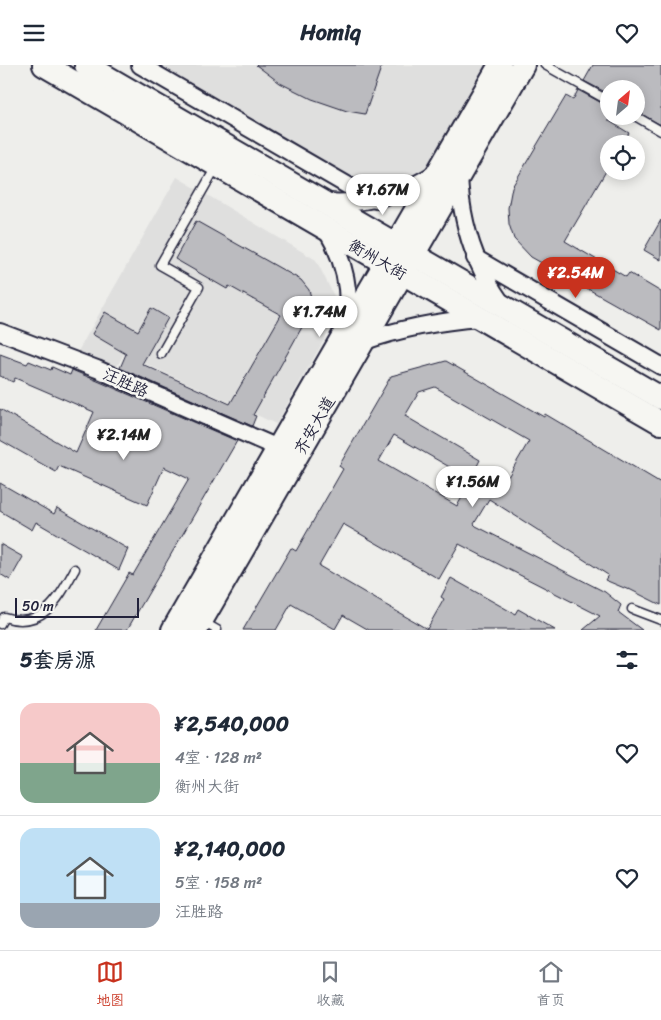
<!DOCTYPE html>
<html lang="zh">
<head>
<meta charset="utf-8">
<style>
  body { margin:0; font-family:Sriracha,"LXGW WenKai TC",sans-serif; background:#f6f6f7; color:#1f2937; height:100vh; display:flex; flex-direction:column; font-size:19px; white-space:nowrap }
  * { box-sizing:border-box; margin:0 }
  p { font-size:16px; color:#747a83 }
  .icon { flex:none; width:28px; height:28px; fill:none; stroke:currentColor; stroke-width:2; stroke-linecap:round; stroke-linejoin:round }
  .map { position:relative; height:565px; overflow:hidden }
  .drawer { display:flex; flex-direction:column; background:#fff; flex:1 }
  .drawer>* { flex:none }
  .needle { width:32px; rotate:28deg }
  .buttons { position:absolute; left:600px; top:15px; display:grid; gap:10px }
  .buttons a { display:grid; place-items:center; width:45px; height:45px; border-radius:50%; background:#fff; box-shadow:0 2px 12px #0003; font-size:25px }
  .scale { position:absolute; left:15px; bottom:12px; width:124px; box-sizing:border-box; padding-left:5px; border:2px solid #22223b; border-top:0; font-size:14px; line-height:18px; white-space:nowrap; color:#22223b; -webkit-text-stroke:4px #f6f6f2; paint-order:stroke }
  .price { position:absolute; translate:-50% -42px; padding:0 11px; border-radius:18px; background:#fff; color:#222; font-size:16px; line-height:32px; filter:drop-shadow(0 1px 2px #0008) }
  .price::after { content:''; position:absolute; left:50%; top:30px; width:15px; height:11px; margin-left:-8px; background:inherit; clip-path:polygon(0 0,100% 0,50% 100%) }
  .price.current { background:#c8321e; color:#fff }
  ul { padding:0; list-style:none }
  li { display:flex; align-items:center; gap:15px; height:125px; padding:0 20px }
  li+li { border-top:1px solid #e0e1e3 }
  li span { display:grid; place-items:center; flex:none; width:140px; height:100px; border-radius:15px; color:#555 }
  li>.icon { margin-inline-start:auto }
  span .icon { width:60px; height:60px; fill:#fffc; stroke-width:1 }
  li b { font-size:21px }
  h2 { display:flex; justify-content:space-between; align-items:center; height:60px; padding:0 20px; font-size:21px }
  header { display:flex; justify-content:space-between; align-items:center; height:65px; padding:0 20px; background:#fff; font-size:22px; font-weight:700 }
  .dock { display:flex; justify-content:space-around; align-items:center; height:70px; border-top:1px solid #e0e1e3; background:#fff; font-size:14px; color:#747a83 }
  .dock a { display:grid; justify-items:center; gap:2px }
  .dock .current { color:#c8321e }
  .map>svg:first-child { display:block }
  .built { fill:#dfdfde }
  .building { fill:#bbbbbf; stroke:#22223b; fill-rule:evenodd }
  .lines { fill:none; stroke-linecap:round; stroke-linejoin:round }
  .service-casing { stroke:#22223b; stroke-width:11 }
  .minor-casing { stroke:#22223b; stroke-width:20 }
  .secondary-casing { stroke:#22223b; stroke-width:26 }
  .service { stroke:#f6f6f2; stroke-width:8 }
  .minor { stroke:#f6f6f2; stroke-width:16 }
  .secondary { stroke:#f6f6f2; stroke-width:22 }
  .labels { text-anchor:middle; stroke-width:5; stroke-linejoin:round; paint-order:stroke }
  .street-label { font-size:16px; fill:#22223b; stroke:#f6f6f2 }
</style>
</head>
<body>
<header><svg class="icon" aria-label="menu" viewBox="0 0 24 24"><path d="M4 6h16M4 12h16M4 18h16"/></svg>Homiq<svg class="icon" aria-label="heart" viewBox="0 0 24 24"><path d="M12 20l-8-8c-3-5 5-10 8-4 3-6 11-1 8 4z"/></svg></header>
<div class="map">
<svg width="661" height="565" viewBox="0 0 661 565">
  <rect width="100%" height="100%" fill="#eeeeeb"/>
  <filter id="ink" filterUnits="userSpaceOnUse"><feTurbulence type="fractalNoise" baseFrequency=".02" numOctaves="2"/><feDisplacementMap in="SourceGraphic" scale="10" xChannelSelector="R" yChannelSelector="G"/><feConvolveMatrix kernelMatrix="1 2 1 2 8 2 1 2 1" color-interpolation-filters="sRGB"/></filter>
  <g filter="url(#ink)">
    <g class="built">
      <path d="M 153,0 L 486,0 L 423,108 L 399,119 L 373,123 L 361,122 Z"/>
      <path d="M 177,112 L 316,195 L 341,245 L 276,359 L 124,289 L 115,305 L 77,288 Z"/>
    </g>
    <g class="building">
      <path d="M 256,0 L 382,0 L 365,49 L 347,46 L 312,34 L 280,18 Z"/>
      <path d="M 593,0 L 661,0 L 661,60 L 636,46 L 636,24 L 609,24 L 609,29 L 584,16 Z"/>
      <path d="M 578,25 L 609,42 L 609,56 L 629,68 L 622,79 L 609,79 L 609,101 L 565,176 L 626,212 L 629,208 L 661,227 L 661,265 L 531,192 L 514,174 L 509,159 L 508,143 L 512,122 L 566,31 L 573,35 Z"/>
      <path d="M 661,155 L 661,195 L 644,185 Z"/>
      <path d="M 196,156 L 301,215 L 309,225 L 312,236 L 311,246 L 253,350 L 256,351 L 252,361 L 120,303 L 126,289 L 92,269 L 105,247 L 138,266 L 151,243 L 168,253 L 142,299 L 230,339 L 281,250 L 229,221 L 227,224 L 175,194 Z"/>
      <path d="M 0,289 L 27,299 L 29,296 L 51,305 L 52,302 L 70,310 L 72,305 L 237,376 L 127,565 L 96,565 L 129,508 L 133,510 L 189,414 L 164,402 L 147,440 L 59,401 L 56,407 L 0,375 L 0,344 L 76,388 L 94,347 L 15,313 L 13,317 L 0,311 Z"/>
      <path d="M 446,296 L 544,352 L 545,349 L 661,418 L 661,540 L 629,524 L 629,525 L 605,515 L 608,510 L 489,434 L 474,459 L 476,461 L 605,527 L 621,540 L 618,547 L 642,565 L 583,565 L 600,551 L 459,479 L 439,514 L 343,459 L 319,501 L 427,564 L 444,534 L 441,532 L 451,513 L 515,549 L 518,544 L 555,565 L 369,565 L 343,550 L 335,564 L 291,539 L 276,565 L 243,565 L 291,483 L 296,486 L 343,404 L 339,401 L 391,311 ZM 435,322 L 529,376 L 505,417 L 477,401 L 480,395 L 405,351 L 419,327 ZM 394,370 L 472,415 L 457,441 L 379,396 Z"/>
      <path d="M 0,418 L 54,449 L 57,443 L 128,484 L 119,505 L 36,457 L 32,465 L 0,446 Z"/>
      <path d="M 0,479 L 23,492 L 10,515 L 0,509 Z"/>
    </g>
    <g class="lines">
      <defs>
        <g id="service">
          <path d="M 545,0 L 609,36"/>
          <path d="M 635,51 L 661,66"/>
          <path d="M 161,289 L 199,222 L 160,200 L 216,102"/>
          <path d="M 632,544 L 661,555"/>
          <path d="M 203,557 L 217,565"/>
          <path d="M 0,559 L 4,552 C 43,565 59,533 75,504"/>
        </g>
        <g id="minor">
          <path d="M 140,0 L 359,127 L 376,135"/>
          <path d="M 459,111 C 461,158 474,200 502,239"/>
          <path d="M 325,137 C 366,140 403,130 437,107"/>
          <path d="M 326,164 C 344,194 352,226 346,262"/>
          <path d="M 475,193 L 661,301"/>
          <path d="M 0,267 L 97,304 L 278,383"/>
          <path d="M 362,277 C 401,263 439,256 481,253"/>
        </g>
        <g id="secondary">
          <path d="M 44,0 L 661,358"/>
          <path d="M 86,0 L 661,333"/>
          <path d="M 173,565 L 500,0"/>
          <path d="M 196,565 L 523,0"/>
        </g>
      </defs>
      <use href="#service" class="service-casing"/>
      <use href="#minor" class="minor-casing"/>
      <use href="#secondary" class="secondary-casing"/>
      <use href="#service" class="service"/>
      <use href="#minor" class="minor"/>
      <use href="#secondary" class="secondary"/>
    </g>
  </g>
  <g class="labels">
    <g class="street-label">
      <text transform="translate(378 194) rotate(30)" y="6">衡州大街</text>
      <text transform="translate(126 317) rotate(24)" y="6">汪胜路</text>
      <text transform="translate(314 360) rotate(-60)" y="6">齐安大道</text>
    </g>
  </g>
</svg>
<div class="buttons">
<a><svg class="needle" viewBox="-14 -14 28 28"><path d="M0-13l5 13h-10z" fill="#e53935"/><path d="M0 13l5-13h-10z" fill="#747a83"/></svg></a>
<a><svg class="icon" aria-label="locate" viewBox="0 0 24 24"><circle cx="12" cy="12" r="6"/><path d="M12 2v4M12 18v4M2 12h4M18 12h4"/></svg></a>
</div>
<div class="scale">50 m</div>
<b class="price" style="left:383px;top:151px">¥1.67M</b>
<b class="price current" style="left:576px;top:234px">¥2.54M</b>
<b class="price" style="left:320px;top:273px">¥1.74M</b>
<b class="price" style="left:124px;top:396px">¥2.14M</b>
<b class="price" style="left:473px;top:443px">¥1.56M</b>
</div>
<section class="drawer">
<h2>5套房源<svg class="icon" aria-label="filters" viewBox="0 0 24 24"><path d="M4 7h16M4 17h16"/><circle cx="9" cy="7" r="2"/><circle cx="15" cy="17" r="2"/></svg></h2>
<ul>
<li><span style="background:linear-gradient(#f6c9c9 60%,#7fa58c 0)"><svg class="icon" aria-label="home" viewBox="0 0 24 24"><path d="M3 11l9-7 9 7M6 9v11h12V9"/></svg></span><div><b>¥2,540,000</b><p>4室 · 128 m²</p><p>衡州大街</p></div><svg class="icon" aria-label="heart" viewBox="0 0 24 24"><path d="M12 20l-8-8c-3-5 5-10 8-4 3-6 11-1 8 4z"/></svg></li>
<li><span style="background:linear-gradient(#bfe0f5 75%,#9aa5b1 0)"><svg class="icon" aria-label="home" viewBox="0 0 24 24"><path d="M3 11l9-7 9 7M6 9v11h12V9"/></svg></span><div><b>¥2,140,000</b><p>5室 · 158 m²</p><p>汪胜路</p></div><svg class="icon" aria-label="heart" viewBox="0 0 24 24"><path d="M12 20l-8-8c-3-5 5-10 8-4 3-6 11-1 8 4z"/></svg></li>
</ul>
</section>
<nav class="dock">
<a class="current"><svg class="icon" aria-label="map" viewBox="0 0 24 24"><path d="M3 6l6-2 6 2 6-2v14l-6 2-6-2-6 2zM9 4v14M15 6v14"/></svg>地图</a>
<a><svg class="icon" aria-label="saved" viewBox="0 0 24 24"><path d="M7 4h10v16l-5-4-5 4z"/></svg>收藏</a>
<a><svg class="icon" aria-label="home" viewBox="0 0 24 24"><path d="M3 11l9-7 9 7M6 9v11h12V9"/></svg>首页</a>
</nav>
</body>
</html>
